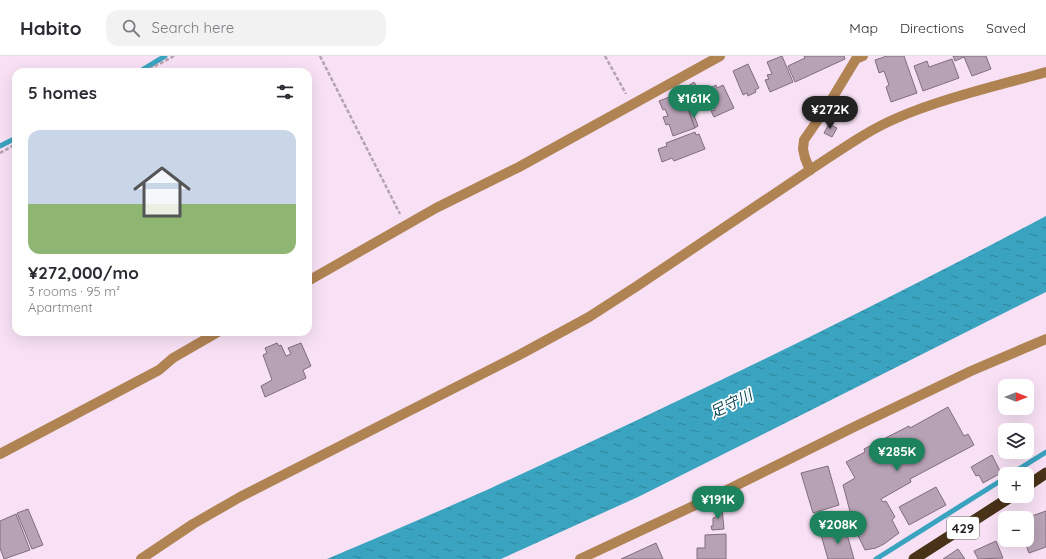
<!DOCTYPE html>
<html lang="en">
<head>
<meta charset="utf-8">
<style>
  body { margin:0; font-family:Quicksand,"Noto Sans JP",sans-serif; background:#f2f2f3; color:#2b2b33; height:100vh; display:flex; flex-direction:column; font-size:15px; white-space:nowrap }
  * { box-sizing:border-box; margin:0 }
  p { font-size:13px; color:#7c7c81 }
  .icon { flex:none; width:22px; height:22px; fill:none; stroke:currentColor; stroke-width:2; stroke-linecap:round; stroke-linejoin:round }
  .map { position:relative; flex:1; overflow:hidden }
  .panel { position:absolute; left:12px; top:12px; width:300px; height:268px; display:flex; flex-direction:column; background:#fff; border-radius:12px; box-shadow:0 4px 16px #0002 }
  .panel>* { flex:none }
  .needle { width:26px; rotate:90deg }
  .controls { position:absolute; left:998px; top:323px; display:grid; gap:8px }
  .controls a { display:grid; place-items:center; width:36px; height:36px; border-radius:8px; background:#fff; box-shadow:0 4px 16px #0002; font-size:20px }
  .price { position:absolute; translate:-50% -34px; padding:0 9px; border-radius:14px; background:#1c835d; color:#fff; font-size:13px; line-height:26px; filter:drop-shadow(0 1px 2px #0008) }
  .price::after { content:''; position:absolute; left:50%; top:24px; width:12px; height:9px; margin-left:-6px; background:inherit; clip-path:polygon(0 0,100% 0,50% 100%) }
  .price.selected { background:#222; color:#fff }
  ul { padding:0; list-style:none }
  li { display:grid; align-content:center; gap:8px; height:212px; padding:0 16px }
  li span { display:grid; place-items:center; height:124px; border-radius:12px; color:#555 }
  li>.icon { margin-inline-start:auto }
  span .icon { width:72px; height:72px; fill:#fffc; stroke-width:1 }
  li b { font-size:17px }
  h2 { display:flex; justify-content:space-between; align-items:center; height:48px; padding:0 16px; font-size:17px }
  header { display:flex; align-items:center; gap:24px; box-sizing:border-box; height:56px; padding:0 20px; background:#fff; border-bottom:1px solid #e1e1e2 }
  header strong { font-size:19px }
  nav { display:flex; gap:22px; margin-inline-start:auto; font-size:14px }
  .search { width:280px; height:36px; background:#f2f2f3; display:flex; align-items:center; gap:10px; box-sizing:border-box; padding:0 14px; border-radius:12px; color:#7c7c81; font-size:15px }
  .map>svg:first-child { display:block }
  .water { fill:url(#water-ripples) }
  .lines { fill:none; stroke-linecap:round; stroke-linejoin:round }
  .stream { stroke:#3aa3bf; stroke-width:5 }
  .building { fill:#b7a2b5; stroke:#816d7e }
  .path { stroke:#b4a1b1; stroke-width:2.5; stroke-dasharray:4 2; stroke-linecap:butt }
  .minor { stroke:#b08353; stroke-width:10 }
  .tertiary { stroke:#b08353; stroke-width:10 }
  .trunk { stroke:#483218; stroke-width:11 }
  .labels { text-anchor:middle; stroke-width:3.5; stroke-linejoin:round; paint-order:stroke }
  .shield { fill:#fff; stroke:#676266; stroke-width:1 }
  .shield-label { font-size:13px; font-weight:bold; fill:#261e25 }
  .water-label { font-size:15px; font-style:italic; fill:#104c5b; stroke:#fff }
</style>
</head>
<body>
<header>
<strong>Habito</strong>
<div class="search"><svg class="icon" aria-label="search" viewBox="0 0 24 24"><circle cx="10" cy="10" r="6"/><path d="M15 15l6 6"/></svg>Search here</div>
<nav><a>Map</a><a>Directions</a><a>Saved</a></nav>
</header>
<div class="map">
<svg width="1046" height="503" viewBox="0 0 1046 503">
  <defs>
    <pattern id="water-ripples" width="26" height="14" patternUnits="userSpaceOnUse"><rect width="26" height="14" fill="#3aa3bf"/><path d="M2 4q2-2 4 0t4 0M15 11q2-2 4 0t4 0" fill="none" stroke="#31849b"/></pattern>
  </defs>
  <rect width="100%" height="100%" fill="#f8e1f5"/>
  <path class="water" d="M 1046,160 L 1046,236 L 638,441 L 501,503 L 327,503 C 381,480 435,457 489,433 C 677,347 863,257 1046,160 Z"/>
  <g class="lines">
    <g class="stream">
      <path d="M 139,16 L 165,0"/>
      <path d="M 0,90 L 16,82"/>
      <path d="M 1011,418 L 1046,396"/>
      <path d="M 876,503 L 1005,422"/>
    </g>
  </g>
  <g class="building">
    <path d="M 782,0 L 793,26 L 770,36 L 765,24 L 769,23 L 767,19 L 772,18 L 767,6 Z"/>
    <path d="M 804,0 L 844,0 L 845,3 L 795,26 L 788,10 L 805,2 Z"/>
    <path d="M 887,0 L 904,0 L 917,37 L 891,46 L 886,31 L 889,29 L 884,15 L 879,17 L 875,4 Z"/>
    <path d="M 953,0 L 986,0 L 991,13 L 972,20 L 964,1 L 955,5 Z"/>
    <path d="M 952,3 L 959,22 L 923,35 L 914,10 L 927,5 L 929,11 Z"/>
    <path d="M 748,8 L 759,32 L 755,34 L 756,36 L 748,40 L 747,37 L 743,39 L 733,15 Z"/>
    <path d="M 694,26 L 707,49 L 700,53 L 688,30 Z"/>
    <path d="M 716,29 L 717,32 L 723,29 L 734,52 L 714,61 L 711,55 L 715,54 L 706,34 Z"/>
    <path d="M 681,35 L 695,72 L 673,80 L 669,68 L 666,69 L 663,61 L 668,60 L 665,53 L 663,54 L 659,45 L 672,40 L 671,38 Z"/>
    <path d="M 692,54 L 698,70 L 695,72 L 689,55 Z"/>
    <path d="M 829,68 L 837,72 L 832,81 L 824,77 Z"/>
    <path d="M 695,76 L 696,79 L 699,78 L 705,93 L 674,105 L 672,102 L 662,106 L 658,93 L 667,90 L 666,87 Z"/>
    <path d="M 277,287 L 279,290 L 281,289 L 286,300 L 291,298 L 288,292 L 301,287 L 311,310 L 303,314 L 306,322 L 265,341 L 261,330 L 272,324 L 263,299 L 267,297 L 265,292 Z"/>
    <path d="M 948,351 L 964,380 L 968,378 L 974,389 L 910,423 L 911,426 L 881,443 L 883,446 L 886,445 L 895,461 L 892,464 L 899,477 L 884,488 L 876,492 L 865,494 L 851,465 L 852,463 L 843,429 L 855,422 L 846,406 L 865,396 L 864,393 L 909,370 L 910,372 Z"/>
    <path d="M 992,399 L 1001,417 L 983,427 L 979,419 L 976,420 L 971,411 Z"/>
    <path d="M 828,410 L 839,449 L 813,457 L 801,417 Z"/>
    <path d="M 936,431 L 946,449 L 909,469 L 899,451 Z"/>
    <path d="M 722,452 L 724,473 L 712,474 L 711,470 L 713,470 L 713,462 L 716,461 L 716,453 Z"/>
    <path d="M 28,453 L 43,489 L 32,493 L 17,457 Z"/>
    <path d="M 1046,455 L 1046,491 L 1029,497 L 1024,484 L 1027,484 L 1026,462 Z"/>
    <path d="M 16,458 L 30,494 L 4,503 L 0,492 L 0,465 Z"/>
    <path d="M 845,471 L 854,503 L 828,503 L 821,479 Z"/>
    <path d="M 726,478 L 726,503 L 697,503 L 697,492 L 705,492 L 705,479 Z"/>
    <path d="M 996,485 L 1003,502 L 978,503 L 974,495 Z"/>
    <path d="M 656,487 L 663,503 L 621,503 Z"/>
    <path d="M 958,493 L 965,503 L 943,503 Z"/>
  </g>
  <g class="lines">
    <g class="path">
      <path d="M 320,0 L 400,158"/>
      <path d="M 605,0 L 626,38"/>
      <path d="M 144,16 L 174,0"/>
      <path d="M 0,97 L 16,88"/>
    </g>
    <g class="minor">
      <path d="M 863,0 L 856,3 L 827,51 L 804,84 L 803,93 L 805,102 L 810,114 C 838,96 866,75 897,62 C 943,42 997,30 1046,16"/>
      <path d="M 308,225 L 436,152 L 519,111 L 720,0"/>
      <path d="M 0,398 L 159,314 L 173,302 L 218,276"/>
      <path d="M 580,503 L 719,438 L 856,370 L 971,315 L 1046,283"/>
    </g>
    <path class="tertiary" d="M 141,503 L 193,468 L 240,441 L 521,298 L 589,261 L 637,230 L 810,114"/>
    <g class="trunk">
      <path d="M 1027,430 L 1046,417"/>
      <path d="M 914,503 L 1012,440"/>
    </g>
  </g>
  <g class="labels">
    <rect class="shield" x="947" y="461" width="32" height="22" rx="3"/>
    <g class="shield-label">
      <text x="963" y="477">429</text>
    </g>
    <g class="water-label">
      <text transform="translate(731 348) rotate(-26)" y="5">足守川</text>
    </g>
  </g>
</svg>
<div class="controls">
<a><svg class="needle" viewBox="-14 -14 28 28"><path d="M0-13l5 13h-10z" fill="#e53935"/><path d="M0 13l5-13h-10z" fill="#7c7c81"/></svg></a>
<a><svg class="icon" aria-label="layers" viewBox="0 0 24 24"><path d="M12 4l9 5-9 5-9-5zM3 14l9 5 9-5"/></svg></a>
<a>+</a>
<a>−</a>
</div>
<b class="price" style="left:694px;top:63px">¥161K</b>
<b class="price selected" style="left:830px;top:74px">¥272K</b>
<b class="price" style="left:897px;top:416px">¥285K</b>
<b class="price" style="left:718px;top:464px">¥191K</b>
<b class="price" style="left:838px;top:489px">¥208K</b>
<section class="panel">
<h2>5 homes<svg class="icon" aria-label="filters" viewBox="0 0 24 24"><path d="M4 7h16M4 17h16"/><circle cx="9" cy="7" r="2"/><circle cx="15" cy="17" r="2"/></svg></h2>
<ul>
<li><span style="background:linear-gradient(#c9d6e8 60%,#8fb573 0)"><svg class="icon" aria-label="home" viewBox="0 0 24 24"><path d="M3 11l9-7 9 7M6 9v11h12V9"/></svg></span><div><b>¥272,000/mo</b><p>3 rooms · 95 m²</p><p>Apartment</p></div></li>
</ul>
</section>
</div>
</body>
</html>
